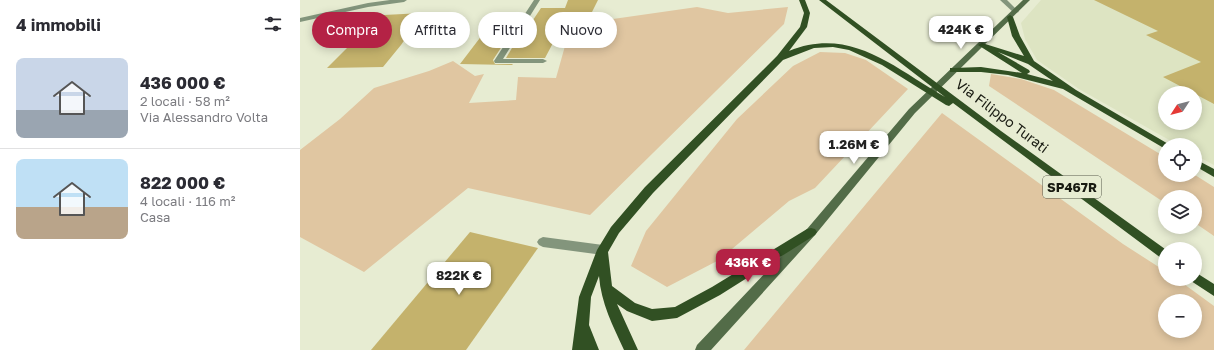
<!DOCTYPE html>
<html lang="it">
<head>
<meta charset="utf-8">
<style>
  body { margin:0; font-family:"Golos Text",sans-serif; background:#f2f2f3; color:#2b2b33; height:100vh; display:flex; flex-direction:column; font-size:15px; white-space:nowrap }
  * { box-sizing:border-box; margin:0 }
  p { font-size:13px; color:#7c7c81 }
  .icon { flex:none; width:22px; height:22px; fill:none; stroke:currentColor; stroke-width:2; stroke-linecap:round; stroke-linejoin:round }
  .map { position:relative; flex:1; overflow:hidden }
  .drawer { display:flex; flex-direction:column; background:#fff; width:300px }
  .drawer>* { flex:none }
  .top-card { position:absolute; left:12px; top:12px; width:380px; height:36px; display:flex; gap:8px }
  .needle { width:26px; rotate:234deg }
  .tools { position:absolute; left:858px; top:86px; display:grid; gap:8px }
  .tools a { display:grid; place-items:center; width:44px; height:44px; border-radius:50%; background:#fff; box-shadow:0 2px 10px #0003; font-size:20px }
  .price { position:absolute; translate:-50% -34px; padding:0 9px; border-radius:8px; background:#fff; color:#222; font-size:13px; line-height:26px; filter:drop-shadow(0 1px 2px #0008) }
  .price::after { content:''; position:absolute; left:50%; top:24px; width:12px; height:9px; margin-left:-6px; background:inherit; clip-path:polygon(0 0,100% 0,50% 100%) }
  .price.current { background:#b42245; color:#fff }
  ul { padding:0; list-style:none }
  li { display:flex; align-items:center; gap:12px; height:100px; padding:0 16px }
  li+li { border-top:1px solid #e1e1e2 }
  li span { display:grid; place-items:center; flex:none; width:112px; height:80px; border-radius:8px; color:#555 }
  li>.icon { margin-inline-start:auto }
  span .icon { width:48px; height:48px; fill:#fffc; stroke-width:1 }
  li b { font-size:17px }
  h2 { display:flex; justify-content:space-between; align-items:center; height:48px; padding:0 16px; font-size:17px }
  .tag { padding:0 14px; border-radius:18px; background:#fff; box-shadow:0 2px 10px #0003; font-size:14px; line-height:36px }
  .tag.current { background:#b42245; color:#fff }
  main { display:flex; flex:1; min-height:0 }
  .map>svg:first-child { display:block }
  .built { fill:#dde4c2; fill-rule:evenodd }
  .green { fill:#e0c6a1; fill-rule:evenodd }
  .building { fill:#c4b26c }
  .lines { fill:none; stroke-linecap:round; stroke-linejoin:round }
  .lane { fill:#83957c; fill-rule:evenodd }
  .street { fill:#83957c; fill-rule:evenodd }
  .secondary { fill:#536c48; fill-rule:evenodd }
  .primary { fill:#315023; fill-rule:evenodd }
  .labels { text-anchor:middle; stroke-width:3; stroke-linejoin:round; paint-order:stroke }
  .shield { fill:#e7ecd2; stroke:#56594b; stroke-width:1 }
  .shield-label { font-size:13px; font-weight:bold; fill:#181a11 }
  .street-label { font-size:14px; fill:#181a11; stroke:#e7ecd2 }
</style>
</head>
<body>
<main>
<section class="drawer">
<h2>4 immobili<svg class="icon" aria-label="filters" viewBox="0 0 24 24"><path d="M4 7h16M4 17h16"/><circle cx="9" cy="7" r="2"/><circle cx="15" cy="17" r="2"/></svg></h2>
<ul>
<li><span style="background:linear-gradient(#c9d6e8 65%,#9aa5b1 0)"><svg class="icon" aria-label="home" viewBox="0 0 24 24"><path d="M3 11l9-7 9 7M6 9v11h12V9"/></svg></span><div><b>436 000 €</b><p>2 locali · 58 m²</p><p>Via Alessandro Volta</p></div></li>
<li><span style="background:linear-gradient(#bfe0f5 60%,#b9a48a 0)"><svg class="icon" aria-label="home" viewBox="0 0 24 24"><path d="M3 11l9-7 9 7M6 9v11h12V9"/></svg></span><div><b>822 000 €</b><p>4 locali · 116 m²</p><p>Casa</p></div></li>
</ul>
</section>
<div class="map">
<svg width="914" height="350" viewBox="0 0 914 350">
  <rect width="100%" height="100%" fill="#e7ecd2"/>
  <path class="built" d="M 741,0 L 914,0 L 914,165 L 895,155 L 895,145 L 878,145 L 779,89 L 737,60 L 725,39 L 721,23 ZM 865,93 L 895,93 L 895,123 L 865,123 Z"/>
  <g class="green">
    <path d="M 397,7 L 428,13 L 488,7 L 484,24 L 290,215 L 168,188 L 64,272 L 0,237 L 0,150 L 40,119 L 74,88 L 129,71 L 153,61 L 175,76 L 184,74 L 169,103 L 216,100 L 218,77 L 256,78 L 265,46 L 303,35 L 306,20 Z"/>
    <path d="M 520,52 L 545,53 L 566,60 L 608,89 L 515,188 L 489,201 L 419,260 L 367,287 L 331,266 L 346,231 L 437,119 L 493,66 Z"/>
    <path d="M 691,74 L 721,79 L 754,90 L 865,157 L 865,175 L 895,175 L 914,187 L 914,236 L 895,223 L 895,197 L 865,197 L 865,203 L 689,86 Z"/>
    <path d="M 642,113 L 823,244 L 865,271 L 865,279 L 877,279 L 914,306 L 914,350 L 444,350 ZM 865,301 L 895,301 L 895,331 L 865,331 Z"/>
  </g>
  <g class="building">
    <path d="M 268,0 L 298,0 L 284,28 L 261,28 L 245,58 L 206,58 L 225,26 L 229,26 L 241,8 L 265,8 Z"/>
    <path d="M 794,0 L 914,0 L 914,104 L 863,77 L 901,62 L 846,35 L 858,31 Z"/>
    <path d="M 123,13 L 101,45 L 83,67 L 27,68 L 50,45 L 13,30 L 38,19 L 71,32 L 84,15 Z"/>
    <path d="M 189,26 L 215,26 L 193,60 L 195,64 L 213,64 L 212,65 L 160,64 Z"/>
    <path d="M 170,232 L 238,248 L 166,350 L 71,350 Z"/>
  </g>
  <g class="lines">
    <g class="lane">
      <path d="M 234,0 L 240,0 L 203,59 L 243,59 L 247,61 L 243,63 L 195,63 L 194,61 Z"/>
      <path d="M 243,237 L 303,245 L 307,247 L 309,250 L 307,253 L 303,255 L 243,247 L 239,245 L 237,242 L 239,239 Z"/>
    </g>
    <g class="street">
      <path d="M 90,0 L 107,0 L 104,2 L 68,7 L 0,22 L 0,18 L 68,3 Z"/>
      <path d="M 700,0 L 707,0 L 719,12 L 714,13 Z"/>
    </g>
    <path class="secondary" d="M 723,0 L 730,0 L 615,113 L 515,235 L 411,350 L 395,350 L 397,345 L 507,229 L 609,109 Z"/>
    <g class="primary">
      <path d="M 499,0 L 505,0 L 510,13 L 507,27 L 489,51 C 551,26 594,68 645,97 L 519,0 L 526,0 L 701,131 L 865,249 L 865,260 L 861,258 L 653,103 L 649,106 L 646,105 L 582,65 L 549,50 L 533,47 L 514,48 L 483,60 L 353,193 L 319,233 L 308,252 L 312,286 L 335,303 L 352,309 L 375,307 L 412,287 L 507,229 L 511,228 L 515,229 L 517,232 L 515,235 L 420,295 L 377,318 L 352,321 L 327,311 L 317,304 L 338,350 L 324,350 C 313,326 301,303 299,276 L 291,297 L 289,325 L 299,350 L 272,350 L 279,297 L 297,250 L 311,227 L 345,187 L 477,56 L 500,27 L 504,13 Z"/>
      <path d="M 710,15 L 713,17 L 720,36 L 734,61 L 776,90 L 870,145 L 865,145 L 865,148 L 862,147 L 763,89 L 708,75 L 681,72 L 650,72 L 650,68 L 653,68 L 681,67 L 722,73 L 678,45 L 682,43 L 724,56 L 712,36 L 707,17 ZM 698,52 L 728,64 L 753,81 L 727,74 L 730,72 L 729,70 Z"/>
      <path d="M 895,159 L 914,169 L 914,177 L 895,166 Z"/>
      <path d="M 895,272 L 914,284 L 914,296 L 891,281 L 890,279 L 895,279 Z"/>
    </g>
  </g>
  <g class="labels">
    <rect class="shield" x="743" y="176" width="58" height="22" rx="3"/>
    <g class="shield-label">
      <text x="772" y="192">SP467R</text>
    </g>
    <g class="street-label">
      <text transform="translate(702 116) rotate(37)" y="5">Via Filippo Turati</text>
    </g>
  </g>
</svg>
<div class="tools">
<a><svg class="needle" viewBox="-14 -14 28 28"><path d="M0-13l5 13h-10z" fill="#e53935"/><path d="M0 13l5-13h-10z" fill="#7c7c81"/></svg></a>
<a><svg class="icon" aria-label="locate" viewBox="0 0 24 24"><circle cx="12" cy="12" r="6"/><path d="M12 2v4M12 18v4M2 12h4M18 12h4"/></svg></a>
<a><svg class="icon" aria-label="layers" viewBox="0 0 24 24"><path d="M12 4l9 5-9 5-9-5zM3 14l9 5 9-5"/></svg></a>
<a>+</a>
<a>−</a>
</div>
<b class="price" style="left:661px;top:50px">424K €</b>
<b class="price" style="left:554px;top:165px">1.26M €</b>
<b class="price current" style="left:448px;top:283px">436K €</b>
<b class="price" style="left:159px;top:296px">822K €</b>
<div class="top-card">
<a class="tag current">Compra</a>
<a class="tag">Affitta</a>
<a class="tag">Filtri</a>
<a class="tag">Nuovo</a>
</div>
</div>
</main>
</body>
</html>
